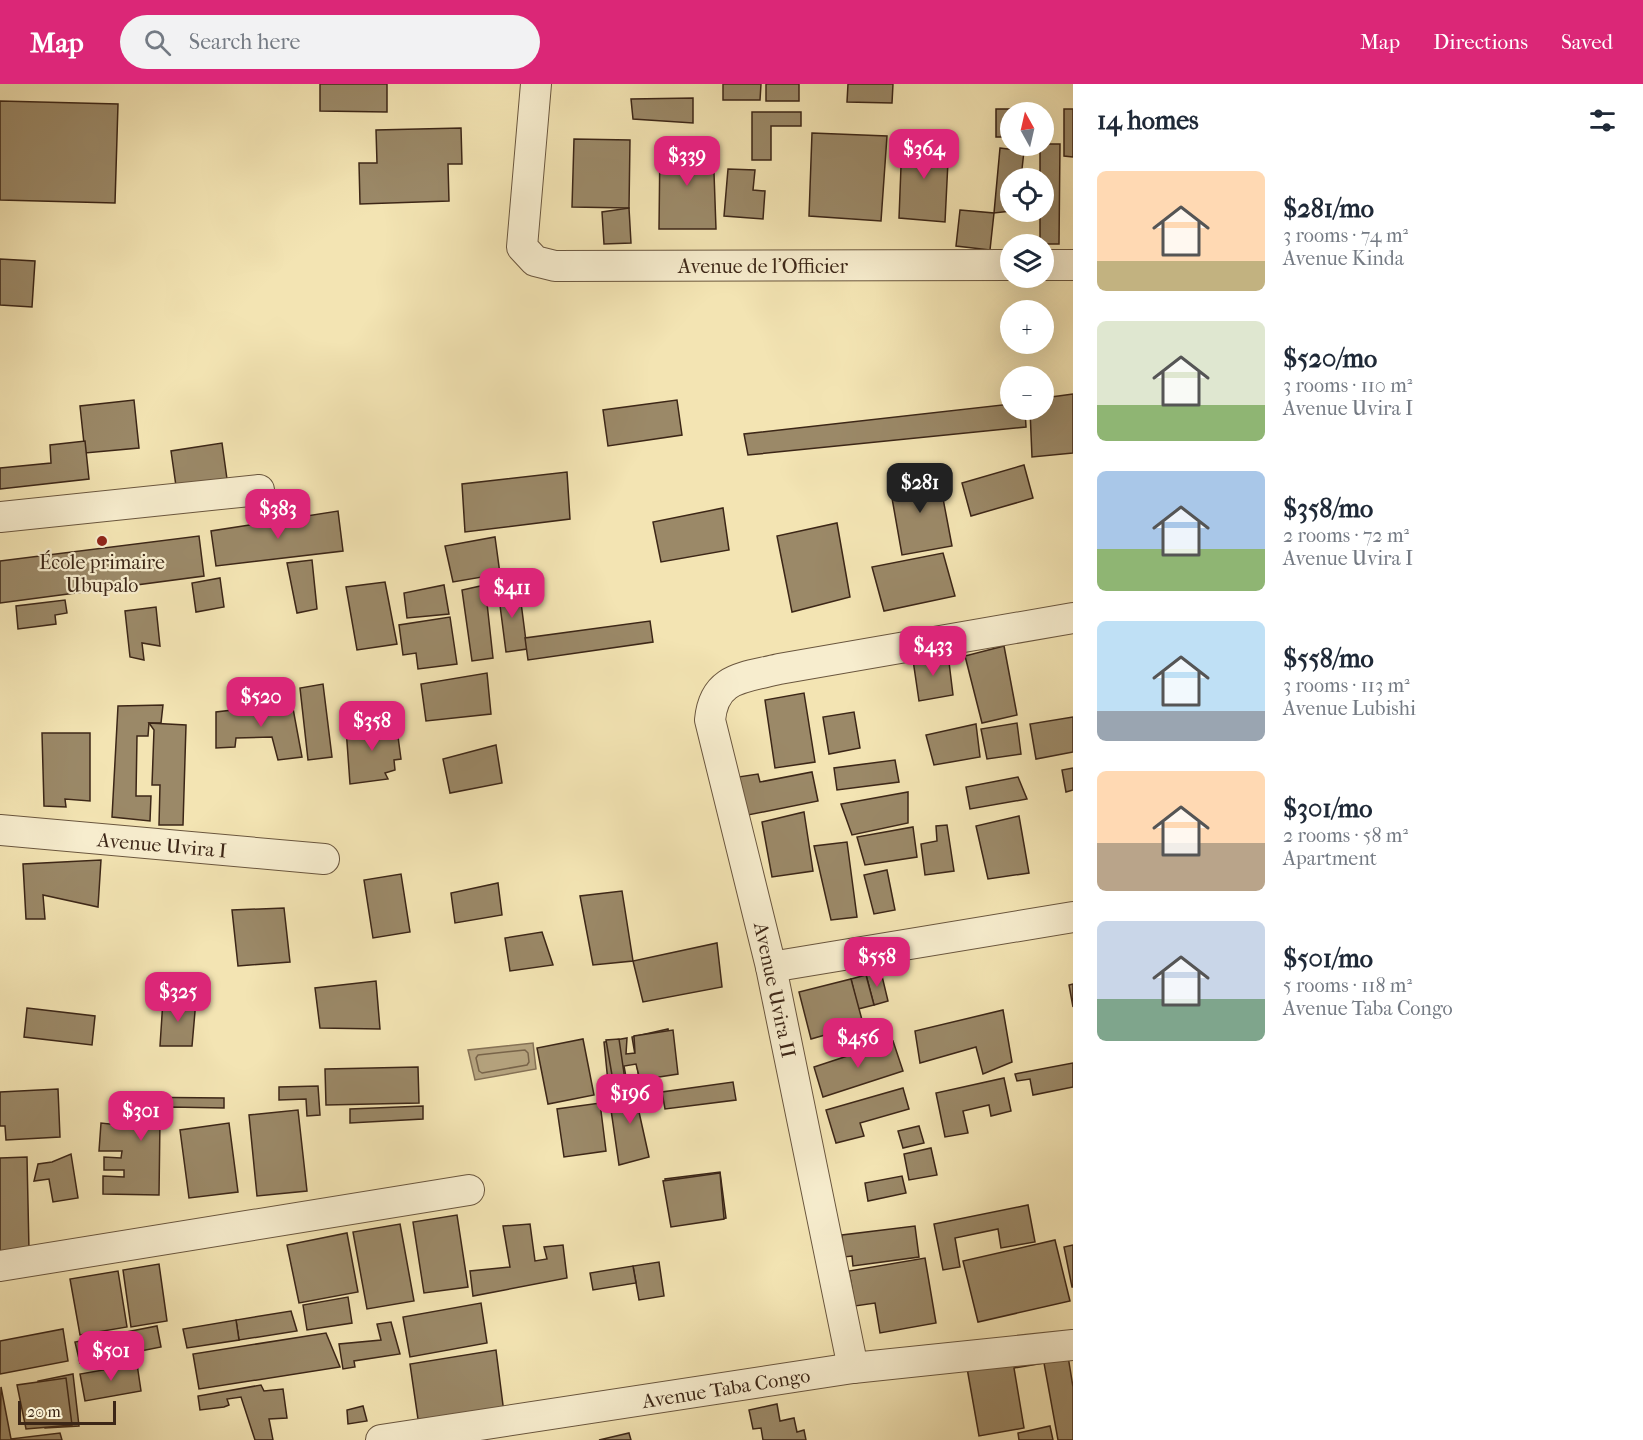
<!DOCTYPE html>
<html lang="en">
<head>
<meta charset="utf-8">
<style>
  body { margin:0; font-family:"IM FELL French Canon",serif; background:#f2f2f3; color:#1f2937; height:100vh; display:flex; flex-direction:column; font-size:22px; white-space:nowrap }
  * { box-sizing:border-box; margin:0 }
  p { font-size:20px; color:#747a83 }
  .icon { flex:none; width:33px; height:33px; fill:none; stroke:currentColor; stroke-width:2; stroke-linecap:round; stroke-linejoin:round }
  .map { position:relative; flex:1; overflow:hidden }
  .sheet { display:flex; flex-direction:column; background:#fff; width:570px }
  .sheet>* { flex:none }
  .needle { width:39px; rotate:352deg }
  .fabs { position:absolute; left:1000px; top:18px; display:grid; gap:12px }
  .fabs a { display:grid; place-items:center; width:54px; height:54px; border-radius:50%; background:#fff; box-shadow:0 6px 24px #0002; font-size:30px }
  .scale { position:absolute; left:18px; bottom:15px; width:98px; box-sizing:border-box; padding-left:6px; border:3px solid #3c2617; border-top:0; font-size:16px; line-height:21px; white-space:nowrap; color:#3c2617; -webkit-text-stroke:4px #f7edce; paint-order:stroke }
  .price { position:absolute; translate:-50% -51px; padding:0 14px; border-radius:12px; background:#db2777; color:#fff; font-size:20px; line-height:39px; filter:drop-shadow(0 2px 3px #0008) }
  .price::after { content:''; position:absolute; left:50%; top:36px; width:18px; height:14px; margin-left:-9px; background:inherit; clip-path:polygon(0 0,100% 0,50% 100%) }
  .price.active { background:#222; color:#fff }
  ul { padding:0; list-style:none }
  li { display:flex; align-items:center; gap:18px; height:150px; padding:0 24px }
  li span { display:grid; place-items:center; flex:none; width:168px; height:120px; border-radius:9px; color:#555 }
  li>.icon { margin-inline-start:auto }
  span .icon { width:72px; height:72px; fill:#fffc; stroke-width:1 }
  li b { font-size:26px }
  h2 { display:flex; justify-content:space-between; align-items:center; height:72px; padding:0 24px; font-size:26px }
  header { display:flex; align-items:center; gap:36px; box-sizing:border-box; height:84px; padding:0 30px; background:#db2777; color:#fff }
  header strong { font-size:28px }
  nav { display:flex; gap:33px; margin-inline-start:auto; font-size:21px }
  .search { width:420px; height:54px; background:#f2f2f3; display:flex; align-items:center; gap:15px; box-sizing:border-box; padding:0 21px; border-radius:33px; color:#747a83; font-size:22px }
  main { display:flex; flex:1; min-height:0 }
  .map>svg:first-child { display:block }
  .water { fill:#b5a37e; stroke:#857155; stroke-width:1.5 }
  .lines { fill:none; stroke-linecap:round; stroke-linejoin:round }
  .shore { stroke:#78644a; stroke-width:1.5 }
  .building { fill:#9b8968; stroke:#3c2617; stroke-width:1.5 }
  .street-casing { stroke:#6a563e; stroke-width:32 }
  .street { stroke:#f7edce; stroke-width:30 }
  .poi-dot { fill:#8f2418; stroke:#f7edce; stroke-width:2 }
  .labels { text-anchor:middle; stroke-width:4.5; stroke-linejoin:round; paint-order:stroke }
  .street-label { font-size:20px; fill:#3c2617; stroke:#f7edce }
  .poi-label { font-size:20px; fill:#3c2617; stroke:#f7edce }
</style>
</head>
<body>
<header>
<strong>Map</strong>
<div class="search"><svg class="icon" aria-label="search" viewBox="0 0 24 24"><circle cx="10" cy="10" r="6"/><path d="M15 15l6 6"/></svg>Search here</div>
<nav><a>Map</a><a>Directions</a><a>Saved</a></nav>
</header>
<main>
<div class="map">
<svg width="1073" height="1356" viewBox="0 0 1073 1356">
  <rect width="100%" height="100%" fill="#f3e4b3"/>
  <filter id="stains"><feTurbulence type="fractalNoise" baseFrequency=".00333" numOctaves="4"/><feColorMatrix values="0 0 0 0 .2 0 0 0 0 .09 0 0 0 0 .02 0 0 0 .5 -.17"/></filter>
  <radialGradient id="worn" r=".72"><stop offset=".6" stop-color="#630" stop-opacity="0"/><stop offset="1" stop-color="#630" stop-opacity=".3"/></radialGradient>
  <path class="water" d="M 533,959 L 536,985 L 475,996 L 468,966 Z"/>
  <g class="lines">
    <path class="shore" d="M 525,966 L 528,969 L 529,978 L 527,981 L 482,989 L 479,987 L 476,974 L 478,971 Z"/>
  </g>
  <g class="building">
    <path d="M 320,0 L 387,0 L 387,28 L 320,27 Z"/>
    <path d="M 723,0 L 761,0 L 760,16 L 723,16 Z"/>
    <rect x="766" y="0" width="33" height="17"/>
    <path d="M 848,0 L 893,0 L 892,19 L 847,18 Z"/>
    <path d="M 693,14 L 693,39 L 633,35 L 631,15 Z"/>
    <path d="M 0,17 L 118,20 L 115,119 L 0,116 Z"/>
    <path d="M 996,25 L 1043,25 L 1044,28 L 1011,28 L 1011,53 L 996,53 Z"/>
    <path d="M 1064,25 L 1073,25 L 1073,73 L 1064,72 Z"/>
    <path d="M 752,28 L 801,28 L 801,42 L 771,42 L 771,76 L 752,76 Z"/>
    <path d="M 1044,30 L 1049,54 L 1044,54 Z"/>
    <path d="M 461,44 L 462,80 L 448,80 L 449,117 L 360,120 L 359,79 L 377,79 L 376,46 Z"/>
    <path d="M 812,49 L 887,52 L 881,137 L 809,132 Z"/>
    <path d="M 574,55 L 630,56 L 629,124 L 572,123 Z"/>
    <path d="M 902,57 L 949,57 L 945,138 L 899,134 Z"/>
    <path d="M 660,59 L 713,61 L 716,145 L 659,145 Z"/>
    <path d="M 1044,60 L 1060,60 L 1059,160 L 1040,160 L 1040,128 L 1044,128 L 1044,94 L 1040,94 L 1040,62 Z"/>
    <path d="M 1000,64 L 1024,67 L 1021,94 L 1011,94 L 1011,127 L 994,129 Z"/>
    <path d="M 728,85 L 755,86 L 753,106 L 765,107 L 763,135 L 724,132 Z"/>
    <path d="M 629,124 L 631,159 L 604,160 L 602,128 Z"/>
    <path d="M 960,126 L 994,129 L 990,166 L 956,162 Z"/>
    <path d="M 0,175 L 35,177 L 32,223 L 0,221 Z"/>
    <path d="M 1073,310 L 1073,369 L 1032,373 L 1030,326 L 1044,326 L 1044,314 Z"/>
    <path d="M 134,316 L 139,364 L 85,369 L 80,322 Z"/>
    <path d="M 677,316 L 682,351 L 608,362 L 603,326 Z"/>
    <path d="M 1011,320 L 1011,326 L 1025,326 L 1026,343 L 748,371 L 744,350 Z"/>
    <path d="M 85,357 L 89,395 L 0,405 L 0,384 L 51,379 L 50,361 Z"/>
    <path d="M 222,359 L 227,395 L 176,402 L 171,367 Z"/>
    <path d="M 1024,381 L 1033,414 L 971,432 L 962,399 Z"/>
    <path d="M 567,388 L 570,435 L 465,448 L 462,400 Z"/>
    <path d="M 938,388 L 952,462 L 902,471 L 889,397 Z"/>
    <path d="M 723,424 L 729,466 L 661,478 L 653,438 Z"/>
    <path d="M 338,427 L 343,467 L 216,482 L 211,447 Z"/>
    <path d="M 837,439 L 850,513 L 792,528 L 777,452 Z"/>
    <path d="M 199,452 L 204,492 L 0,519 L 0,477 Z"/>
    <path d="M 495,453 L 500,490 L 453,498 L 445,462 Z"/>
    <path d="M 943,469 L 955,512 L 884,527 L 872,483 Z"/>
    <path d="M 312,476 L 317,525 L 297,529 L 287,479 Z"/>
    <path d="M 220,494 L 224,523 L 196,528 L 192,499 Z"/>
    <path d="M 385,498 L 397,560 L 357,566 L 346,503 Z"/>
    <path d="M 444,501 L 449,530 L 407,534 L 404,509 Z"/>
    <path d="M 485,501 L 493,574 L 472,577 L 462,506 Z"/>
    <path d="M 519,503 L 527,565 L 506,568 L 498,506 Z"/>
    <path d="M 65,516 L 67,529 L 55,531 L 56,540 L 18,545 L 16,522 Z"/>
    <path d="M 156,523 L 160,562 L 142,559 L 144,576 L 130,573 L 125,527 Z"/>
    <path d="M 450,533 L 457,580 L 418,585 L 416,569 L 403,571 L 399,541 Z"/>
    <path d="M 650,537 L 653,558 L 528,576 L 525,554 Z"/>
    <path d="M 1004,562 L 1017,631 L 982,639 L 965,572 Z"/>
    <path d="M 948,570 L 953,611 L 919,617 L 913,576 Z"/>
    <path d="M 487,589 L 491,630 L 426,637 L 421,600 Z"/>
    <path d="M 323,600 L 332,673 L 308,676 L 300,604 Z"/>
    <path d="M 804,609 L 815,678 L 775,684 L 765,616 Z"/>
    <path d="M 292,619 L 302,673 L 278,676 L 272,653 L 236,654 L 235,663 L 216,664 L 216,628 Z"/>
    <path d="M 163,621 L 161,639 L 149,639 L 148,652 L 137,652 L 136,712 L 151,712 L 150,737 L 112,733 L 118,622 Z"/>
    <path d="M 854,628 L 860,664 L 829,670 L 823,633 Z"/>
    <path d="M 1073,633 L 1073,668 L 1036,675 L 1030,640 Z"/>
    <path d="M 396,638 L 401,675 L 394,676 L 395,686 L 385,689 L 388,695 L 350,700 L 346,644 Z"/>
    <path d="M 149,639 L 186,641 L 183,741 L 159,741 L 160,701 L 152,701 L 154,646 Z"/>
    <path d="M 1017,639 L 1021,670 L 987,675 L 981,645 Z"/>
    <path d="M 976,640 L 980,673 L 934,681 L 926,651 Z"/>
    <path d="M 42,649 L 90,649 L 90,717 L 65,715 L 66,723 L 44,722 Z"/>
    <path d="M 496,661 L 502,699 L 450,709 L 443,675 Z"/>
    <path d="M 895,676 L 899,698 L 837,706 L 834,684 Z"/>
    <path d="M 1073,684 L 1073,706 L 1066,708 L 1062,686 Z"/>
    <path d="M 812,688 L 818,717 L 748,731 L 738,693 L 758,690 L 760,698 Z"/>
    <path d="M 1018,693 L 1027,715 L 970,725 L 966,703 Z"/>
    <path d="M 908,708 L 908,739 L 852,751 L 841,720 Z"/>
    <path d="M 804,728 L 813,787 L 772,793 L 762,738 Z"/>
    <path d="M 1019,732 L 1029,789 L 988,795 L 976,742 Z"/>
    <path d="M 947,741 L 954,787 L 925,791 L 921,760 L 937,757 L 936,742 Z"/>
    <path d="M 913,743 L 917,773 L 865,781 L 857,753 Z"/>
    <path d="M 847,758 L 857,833 L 831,836 L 814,762 Z"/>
    <path d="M 101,776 L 98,823 L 43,811 L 45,835 L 26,835 L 23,780 Z"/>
    <path d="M 887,786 L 895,826 L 874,830 L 864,791 Z"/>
    <path d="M 401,790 L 410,848 L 373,854 L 364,796 Z"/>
    <path d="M 498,799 L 502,831 L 455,839 L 451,809 Z"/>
    <path d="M 622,807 L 633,877 L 593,881 L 580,812 Z"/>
    <path d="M 284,824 L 290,878 L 238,882 L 232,826 Z"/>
    <path d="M 542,848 L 553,881 L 510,887 L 505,854 Z"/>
    <path d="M 717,859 L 722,903 L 643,918 L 633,877 Z"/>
    <path d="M 881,888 L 888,917 L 874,921 L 866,891 Z"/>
    <path d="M 866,891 L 874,921 L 858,925 L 851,895 Z"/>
    <path d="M 851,895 L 865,947 L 826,957 L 825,951 L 811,955 L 799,908 Z"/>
    <path d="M 376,897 L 380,945 L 320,944 L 315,904 Z"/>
    <path d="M 1073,900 L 1073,923 L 1069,901 Z"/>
    <path d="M 163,916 L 196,916 L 192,962 L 160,962 Z"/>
    <path d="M 27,924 L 95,932 L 92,961 L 24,953 Z"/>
    <path d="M 1003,926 L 1012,978 L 983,990 L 976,963 L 920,979 L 915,947 Z"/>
    <path d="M 668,945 L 676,987 L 639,994 L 632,953 Z"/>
    <path d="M 673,946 L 678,990 L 640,996 L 636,980 L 624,982 L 628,1004 L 609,1008 L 604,958 L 627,954 L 626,970 L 635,969 L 634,952 Z"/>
    <path d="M 583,955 L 594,1011 L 548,1020 L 537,964 Z"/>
    <path d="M 619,955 L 626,1003 L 614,1003 L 606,956 Z"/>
    <path d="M 893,957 L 903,987 L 823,1013 L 814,983 Z"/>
    <path d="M 1073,979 L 1073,1003 L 1033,1011 L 1030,995 L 1017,997 L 1015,990 Z"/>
    <path d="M 418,983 L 419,1019 L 326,1021 L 325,985 Z"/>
    <path d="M 1004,994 L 1011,1027 L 991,1032 L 989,1021 L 963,1027 L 968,1049 L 945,1053 L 936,1009 Z"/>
    <path d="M 733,998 L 736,1016 L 665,1025 L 662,1008 Z"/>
    <path d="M 318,1002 L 320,1031 L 307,1032 L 306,1015 L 279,1016 L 279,1003 Z"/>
    <path d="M 903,1004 L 909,1025 L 860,1039 L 864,1052 L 836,1059 L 826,1026 Z"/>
    <path d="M 58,1005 L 60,1053 L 6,1056 L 5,1042 L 0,1042 L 0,1008 Z"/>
    <path d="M 648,1005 L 653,1025 L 639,1028 L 649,1073 L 619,1081 L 609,1012 Z"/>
    <path d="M 120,1013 L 224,1014 L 224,1024 L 171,1023 L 171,1037 L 160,1036 L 159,1111 L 103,1110 L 103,1092 L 124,1093 L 124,1086 L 104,1086 L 104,1073 L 121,1074 L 122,1067 L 99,1067 L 101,1039 L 119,1041 Z"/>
    <path d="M 600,1019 L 606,1067 L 564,1073 L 557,1025 Z"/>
    <path d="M 423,1022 L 423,1035 L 350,1039 L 350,1025 Z"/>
    <path d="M 298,1026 L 307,1107 L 257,1112 L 249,1031 Z"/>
    <path d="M 229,1039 L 238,1108 L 189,1114 L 180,1046 Z"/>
    <path d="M 919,1042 L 924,1059 L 903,1064 L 898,1047 Z"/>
    <path d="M 931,1064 L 937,1091 L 909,1096 L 904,1070 Z"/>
    <path d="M 71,1070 L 78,1114 L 53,1118 L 49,1095 L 34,1097 L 38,1080 L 52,1078 Z"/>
    <path d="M 27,1073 L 29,1166 L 0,1167 L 0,1074 Z"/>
    <path d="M 720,1088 L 726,1134 L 673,1141 L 665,1095 Z"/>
    <path d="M 720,1089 L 724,1135 L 671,1143 L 663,1097 Z"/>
    <path d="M 902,1092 L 906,1109 L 868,1117 L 865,1099 Z"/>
    <path d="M 1028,1121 L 1035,1158 L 1001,1164 L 998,1145 L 955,1154 L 960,1183 L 943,1186 L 934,1140 Z"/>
    <path d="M 457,1131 L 468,1203 L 424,1209 L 413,1138 Z"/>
    <path d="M 400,1140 L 414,1217 L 367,1225 L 353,1148 Z"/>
    <path d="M 530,1140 L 535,1177 L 547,1175 L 544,1163 L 563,1161 L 567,1194 L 473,1212 L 470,1187 L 510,1183 L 503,1142 Z"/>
    <path d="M 915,1142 L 919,1173 L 853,1182 L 852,1172 L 844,1173 L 842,1151 Z"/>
    <path d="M 347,1149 L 358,1208 L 299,1219 L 287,1161 Z"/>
    <path d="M 1055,1156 L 1070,1217 L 978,1238 L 963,1177 Z"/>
    <path d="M 1073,1161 L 1073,1203 L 1072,1203 L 1064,1163 Z"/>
    <path d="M 925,1174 L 936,1239 L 880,1249 L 875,1219 L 855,1222 L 849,1187 Z"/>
    <path d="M 659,1178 L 664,1212 L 639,1216 L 633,1182 Z"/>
    <path d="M 159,1180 L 167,1237 L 131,1243 L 123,1186 Z"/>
    <path d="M 633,1182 L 636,1199 L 593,1206 L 590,1189 Z"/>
    <path d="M 118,1187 L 127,1243 L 80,1251 L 70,1195 Z"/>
    <path d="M 348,1213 L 352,1239 L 307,1246 L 303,1221 Z"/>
    <path d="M 481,1219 L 487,1259 L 410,1273 L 403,1233 Z"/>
    <path d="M 291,1227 L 297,1247 L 239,1256 L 236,1236 Z"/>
    <path d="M 236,1236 L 239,1256 L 187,1264 L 183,1245 Z"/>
    <path d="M 391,1238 L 400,1270 L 354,1277 L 355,1283 L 343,1285 L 339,1260 L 381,1256 L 377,1240 Z"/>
    <path d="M 157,1242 L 161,1263 L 80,1279 L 75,1258 Z"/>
    <path d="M 63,1245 L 68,1277 L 0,1290 L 0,1257 Z"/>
    <path d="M 326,1249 L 340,1283 L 199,1305 L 193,1270 Z"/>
    <path d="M 496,1266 L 504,1329 L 419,1342 L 410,1280 Z"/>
    <path d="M 1067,1266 L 1073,1303 L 1073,1356 L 1058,1356 L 1044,1279 L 1014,1284 L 1024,1344 L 979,1352 L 967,1284 Z"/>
    <path d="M 137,1280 L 141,1307 L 85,1317 L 80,1290 Z"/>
    <path d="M 73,1290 L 79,1342 L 45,1344 L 42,1334 L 25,1337 L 21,1308 L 39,1306 L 38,1297 Z"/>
    <path d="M 66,1294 L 72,1341 L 26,1345 L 17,1301 Z"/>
    <path d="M 261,1301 L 264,1307 L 283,1305 L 287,1334 L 269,1335 L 273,1356 L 255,1356 L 241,1313 L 227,1315 L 229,1321 L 224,1323 L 200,1326 L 198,1312 Z"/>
    <path d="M 1,1303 L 11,1355 L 60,1349 L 62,1356 L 0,1356 Z"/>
    <path d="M 777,1320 L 780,1337 L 794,1334 L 797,1348 L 804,1346 L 806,1356 L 763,1356 L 761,1344 L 753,1345 L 749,1326 Z"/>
    <path d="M 363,1322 L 367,1337 L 348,1340 L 347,1326 Z"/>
    <path d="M 1050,1342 L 1053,1356 L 1019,1356 L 1018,1349 Z"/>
    <path d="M 629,1349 L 631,1356 L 599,1356 Z"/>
  </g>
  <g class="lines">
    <defs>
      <g id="street">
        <path d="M 536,0 L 522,163 L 535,177 L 555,182 L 1011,181"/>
        <path d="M 1044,181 L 1073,181"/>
        <path d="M 0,433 L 259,406"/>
        <path d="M 0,746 L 324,775"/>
        <path d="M 771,883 L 1073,833"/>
        <path d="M 0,1182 L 469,1106"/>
        <path d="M 853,1284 L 771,883 L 710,636 C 714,593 743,594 779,585 L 1073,534"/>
        <path d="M 381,1356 L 853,1284 L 1073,1261"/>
      </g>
    </defs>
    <use href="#street" class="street-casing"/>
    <use href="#street" class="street"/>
  </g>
  <circle class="poi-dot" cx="102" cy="457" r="6"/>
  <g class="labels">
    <g class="street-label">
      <text x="763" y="189">Avenue de l'Officier</text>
      <text transform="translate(162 761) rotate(5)" y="7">Avenue Uvira I</text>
      <text transform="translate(775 906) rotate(78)" y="7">Avenue Uvira II</text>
      <text transform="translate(726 1304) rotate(-9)" y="7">Avenue Taba Congo</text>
    </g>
    <g class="poi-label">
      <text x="102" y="485">École primaire<tspan x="102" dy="23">Ubupalo</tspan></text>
    </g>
  </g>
  <rect width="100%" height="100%" filter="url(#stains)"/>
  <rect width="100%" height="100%" fill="url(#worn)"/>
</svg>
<div class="fabs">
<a><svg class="needle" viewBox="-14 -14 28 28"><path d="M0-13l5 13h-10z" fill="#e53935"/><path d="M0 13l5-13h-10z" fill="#747a83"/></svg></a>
<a><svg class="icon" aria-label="locate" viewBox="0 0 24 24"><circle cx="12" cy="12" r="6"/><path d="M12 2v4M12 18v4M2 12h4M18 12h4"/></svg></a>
<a><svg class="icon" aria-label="layers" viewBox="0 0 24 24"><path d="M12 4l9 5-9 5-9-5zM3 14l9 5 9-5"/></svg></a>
<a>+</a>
<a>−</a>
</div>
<div class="scale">20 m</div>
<b class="price" style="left:924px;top:96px">$364</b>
<b class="price" style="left:687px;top:103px">$339</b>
<b class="price active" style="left:920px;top:430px">$281</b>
<b class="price" style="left:278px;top:456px">$383</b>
<b class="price" style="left:512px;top:535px">$411</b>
<b class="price" style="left:933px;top:593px">$433</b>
<b class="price" style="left:261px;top:644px">$520</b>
<b class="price" style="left:372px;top:668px">$358</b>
<b class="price" style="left:877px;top:904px">$558</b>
<b class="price" style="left:178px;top:939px">$325</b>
<b class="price" style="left:858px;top:985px">$456</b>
<b class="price" style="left:630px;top:1041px">$196</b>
<b class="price" style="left:141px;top:1058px">$301</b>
<b class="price" style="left:111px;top:1298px">$501</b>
</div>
<section class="sheet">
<h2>14 homes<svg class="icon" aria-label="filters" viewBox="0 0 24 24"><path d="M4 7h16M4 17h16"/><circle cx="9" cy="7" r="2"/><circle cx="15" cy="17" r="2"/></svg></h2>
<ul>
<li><span style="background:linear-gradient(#ffd9b3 75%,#c2b280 0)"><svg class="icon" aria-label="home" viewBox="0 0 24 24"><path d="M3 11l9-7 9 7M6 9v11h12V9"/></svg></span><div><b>$281/mo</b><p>3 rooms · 74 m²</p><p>Avenue Kinda</p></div></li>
<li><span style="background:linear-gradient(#dfe7d0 70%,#8fb573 0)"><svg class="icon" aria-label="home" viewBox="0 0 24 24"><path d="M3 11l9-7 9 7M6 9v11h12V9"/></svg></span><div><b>$520/mo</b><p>3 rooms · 110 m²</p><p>Avenue Uvira I</p></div></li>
<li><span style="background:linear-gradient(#a9c7e8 65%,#8fb573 0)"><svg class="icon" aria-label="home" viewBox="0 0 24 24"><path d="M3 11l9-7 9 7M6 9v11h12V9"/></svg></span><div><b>$358/mo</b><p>2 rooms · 72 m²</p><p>Avenue Uvira I</p></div></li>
<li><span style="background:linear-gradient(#bfe0f5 75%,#9aa5b1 0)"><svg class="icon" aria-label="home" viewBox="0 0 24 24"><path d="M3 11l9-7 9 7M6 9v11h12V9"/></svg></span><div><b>$558/mo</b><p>3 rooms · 113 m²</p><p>Avenue Lubishi</p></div></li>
<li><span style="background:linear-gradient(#ffd9b3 60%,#b9a48a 0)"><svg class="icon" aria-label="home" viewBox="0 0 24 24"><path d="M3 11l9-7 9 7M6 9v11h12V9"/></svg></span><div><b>$301/mo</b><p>2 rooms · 58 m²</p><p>Apartment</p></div></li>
<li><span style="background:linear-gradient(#c9d6e8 65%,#7fa58c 0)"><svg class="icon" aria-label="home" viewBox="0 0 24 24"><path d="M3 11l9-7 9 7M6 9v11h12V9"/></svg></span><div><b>$501/mo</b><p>5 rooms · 118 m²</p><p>Avenue Taba Congo</p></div></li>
</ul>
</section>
</main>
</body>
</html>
